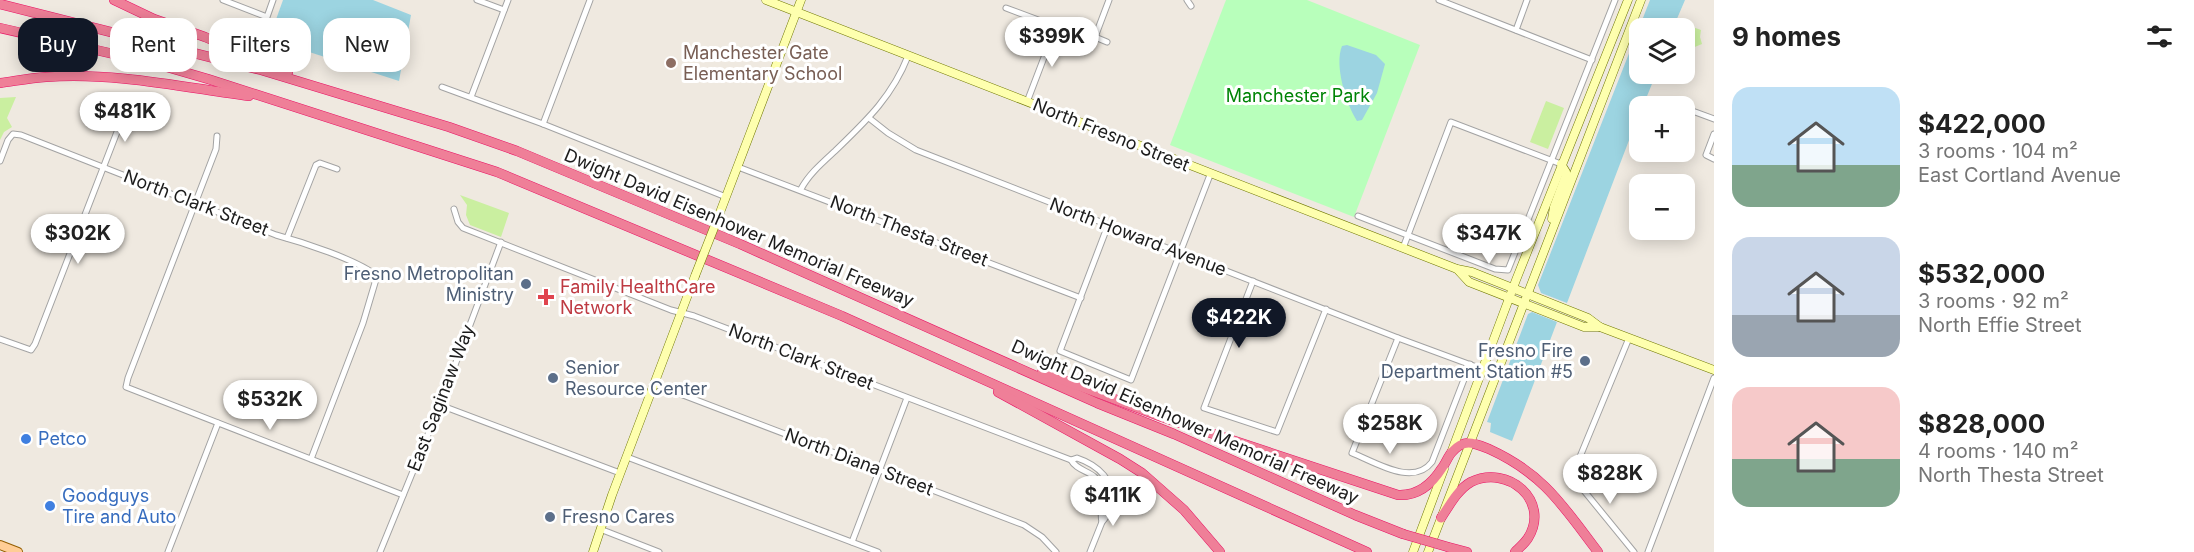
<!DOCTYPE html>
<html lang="en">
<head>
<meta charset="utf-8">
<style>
  body { margin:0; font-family:Inter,sans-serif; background:#f6f6f6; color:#222; height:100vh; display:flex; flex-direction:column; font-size:22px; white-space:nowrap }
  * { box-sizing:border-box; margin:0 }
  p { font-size:20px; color:#767676 }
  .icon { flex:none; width:33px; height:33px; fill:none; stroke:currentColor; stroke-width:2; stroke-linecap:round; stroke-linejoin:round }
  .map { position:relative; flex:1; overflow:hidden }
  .panel { display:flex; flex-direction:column; background:#fff; width:480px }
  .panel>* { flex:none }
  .guide { position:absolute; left:18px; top:18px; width:570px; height:54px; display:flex; gap:12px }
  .controls { position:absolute; left:1629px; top:18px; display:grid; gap:12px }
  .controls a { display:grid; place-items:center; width:66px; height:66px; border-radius:12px; background:#fff; box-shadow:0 3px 15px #0003; font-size:30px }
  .price { position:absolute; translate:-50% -51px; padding:0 14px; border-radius:21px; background:#fff; color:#222; font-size:20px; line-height:39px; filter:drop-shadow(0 2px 3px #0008) }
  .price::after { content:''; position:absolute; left:50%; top:36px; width:18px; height:14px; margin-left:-9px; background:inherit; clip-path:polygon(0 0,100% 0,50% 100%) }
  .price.on { background:#111827; color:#fff }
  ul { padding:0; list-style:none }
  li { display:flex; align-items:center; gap:18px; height:150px; padding:0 18px }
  li span { display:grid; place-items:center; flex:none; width:168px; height:120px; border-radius:18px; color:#555 }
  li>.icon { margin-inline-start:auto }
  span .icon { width:72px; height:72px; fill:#fffc; stroke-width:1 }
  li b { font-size:26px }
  h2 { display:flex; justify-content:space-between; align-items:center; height:72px; padding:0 18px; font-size:26px }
  .tag { padding:0 21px; border-radius:18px; background:#fff; box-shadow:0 3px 15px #0003; font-size:21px; line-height:54px }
  .tag.on { background:#111827; color:#fff }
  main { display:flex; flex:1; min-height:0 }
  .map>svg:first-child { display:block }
  .grass { fill:#caefa0 }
  .park { fill:#b8ffbb }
  .water { fill:#9cd4e1 }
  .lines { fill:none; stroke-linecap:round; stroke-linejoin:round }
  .street-casing { stroke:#a3a3a3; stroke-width:7 }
  .secondary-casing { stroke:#6e7600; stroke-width:9 }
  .primary-casing { stroke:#945e00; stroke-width:10 }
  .highway-casing { stroke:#e81264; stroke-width:10 }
  .street { stroke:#fff; stroke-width:5 }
  .secondary { stroke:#feffae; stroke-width:8 }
  .primary { stroke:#ffcd95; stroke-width:8 }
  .highway { stroke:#ef7f98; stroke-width:9 }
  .secondary-bridge-casing { stroke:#6e7600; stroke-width:9; stroke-linecap:butt }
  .highway-bridge-casing { stroke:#e81264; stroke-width:10; stroke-linecap:butt }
  .secondary-bridge { stroke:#feffae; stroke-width:8 }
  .highway-bridge { stroke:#ef7f98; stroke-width:9 }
  .education-dot { fill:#8d6e63; stroke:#fff; stroke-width:2 }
  .service-dot { fill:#5c6f8a; stroke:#fff; stroke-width:2 }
  .health-dot { fill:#e0444e; stroke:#fff; stroke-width:2 }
  .shop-dot { fill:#3f7fe0; stroke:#fff; stroke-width:2 }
  .labels { text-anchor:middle; stroke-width:6; stroke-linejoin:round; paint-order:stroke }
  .education-label { font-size:18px; fill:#785e54; stroke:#fff; text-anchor:start }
  .park-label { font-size:18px; fill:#008406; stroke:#fff }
  .street-label { font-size:18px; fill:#1c1c1c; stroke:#fff }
  .service-label { font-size:18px; fill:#4e5e75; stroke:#fff; text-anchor:end }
  .health-label { font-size:18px; fill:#be3a42; stroke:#fff; text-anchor:start }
  .shop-label { font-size:18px; fill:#366cbe; stroke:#fff; text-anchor:start }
</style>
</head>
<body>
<main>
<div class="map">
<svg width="1714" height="552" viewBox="0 0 1714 552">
  <rect width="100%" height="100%" fill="#efe9e0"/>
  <g class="grass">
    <path d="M 1676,21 L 1701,30 L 1700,37 L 1702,44 L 1685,51 L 1684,28 L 1673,28 Z"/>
    <path d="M 16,97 L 7,118 L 12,127 L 4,132 L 0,140 L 0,98 Z"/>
    <path d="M 1546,101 L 1564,108 L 1548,149 L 1530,142 Z"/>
    <path d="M 460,195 L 509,213 L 501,237 L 470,225 L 466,215 L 467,205 Z"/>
  </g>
  <path class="park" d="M 1226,0 L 1307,0 L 1420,45 L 1354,217 L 1170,145 Z"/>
  <g class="water">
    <path d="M 283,0 L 373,0 L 411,15 L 399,81 L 269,39 Z"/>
    <path d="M 1650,0 L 1685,0 L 1673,28 L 1640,28 L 1640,74 L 1656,74 L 1643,106 L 1640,106 L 1639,114 L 1567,303 L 1541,293 L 1538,285 Z"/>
    <path d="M 1347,45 L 1376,55 L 1385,64 L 1377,93 L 1362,120 L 1357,121 C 1346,104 1334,65 1342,46 Z"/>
    <path d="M 1532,312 L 1557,322 L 1512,441 L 1490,432 L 1491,423 L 1487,422 L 1528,314 Z"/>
  </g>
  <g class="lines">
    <defs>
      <g id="street">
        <path d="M 223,0 L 267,17 L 273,0"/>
        <path d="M 477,0 L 504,10"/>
        <path d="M 1187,0 L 1191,6"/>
        <path d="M 1439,0 L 1592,60"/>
        <path d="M 1006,8 L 1092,40 L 1095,37 L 1107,42"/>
        <path d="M 1516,30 L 1527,0"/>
        <path d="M 1095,37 L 1109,0"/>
        <path d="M 442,87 L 543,124 L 726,197"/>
        <path d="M 471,97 L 508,0"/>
        <path d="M 1027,102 L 1056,26"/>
        <path d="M 1687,109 L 1714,119"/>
        <path d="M 869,118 L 888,133 L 916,150 L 1398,338 L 1482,369"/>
        <path d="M 543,124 L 590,0"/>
        <path d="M 1714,134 L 1706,155 L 1714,159"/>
        <path d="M 217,136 L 216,149 L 128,378 L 126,387 L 403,495"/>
        <path d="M 0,161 L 8,140 L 13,134 L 21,135 L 276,235 C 302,242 358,260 377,276 L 363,323 L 311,459"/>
        <path d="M 738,167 L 1081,298"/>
        <path d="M 801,189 C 809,174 822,163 835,151 C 866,121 892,97 908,56"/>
        <path d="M 454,209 L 458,222 L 463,228 L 671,310 L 694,316 L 1071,460"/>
        <path d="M 1358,216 L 1495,269 L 1508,270 L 1615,0"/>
        <path d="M 1108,225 L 1060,351 L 1131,380 L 1210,175"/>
        <path d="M 287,238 L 316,165 L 320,163 L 337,169"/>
        <path d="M 1403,248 L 1451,122 L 1561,164"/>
        <path d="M 1253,281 L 1204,408 L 1277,432 L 1326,309"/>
        <path d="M 1398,338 L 1352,453 C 1375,462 1413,487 1432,462 L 1470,364"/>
        <path d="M 1629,338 L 1572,476 L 1634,552"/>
        <path d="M 0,339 L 31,350 L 35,344 L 117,132 L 119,114"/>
        <path d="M 654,384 L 1024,525 L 1042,537 L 1056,552"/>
        <path d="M 440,405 L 620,473"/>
        <path d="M 627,457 L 878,552"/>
        <path d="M 1077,458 C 1098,465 1116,481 1111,505 C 1109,512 1107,517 1102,522 C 1099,511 1105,500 1102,488 C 1096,470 1078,473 1071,460 Z"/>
        <path d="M 600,529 L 659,552"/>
        <path d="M 852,542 L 907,398"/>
        <path d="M 168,552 L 218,423"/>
        <path d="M 380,552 L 440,405 L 501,242"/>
        <path d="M 1090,552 L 1102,522"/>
        <path d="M 1648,552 L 1714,378"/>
      </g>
      <g id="secondary">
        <path d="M 766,0 L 1457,269 L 1472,272 L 1588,318 L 1600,327 L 1714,370"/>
        <path d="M 719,215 L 801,0"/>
        <path d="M 1552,219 L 1554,207 L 1566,175 L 1566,172 L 1561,164"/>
        <path d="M 1457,269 L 1469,282 L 1584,327 L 1600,327"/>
        <path d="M 1451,453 L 1516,280 L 1628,0"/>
        <path d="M 593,552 L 612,495 L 695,276"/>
        <path d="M 1413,552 L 1444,469"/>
        <path d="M 1428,552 L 1641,0"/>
      </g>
      <path id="primary" d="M 0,545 L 18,552"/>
      <g id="highway">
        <path d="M 114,0 L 154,19 L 205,37 L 288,72"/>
        <path d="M 0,4 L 261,70 L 449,127 L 517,151 L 740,244 L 1097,403 L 1174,434 L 1355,515 L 1403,534"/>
        <path d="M 0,28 L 153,63 L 208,79 L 497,172 L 842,316 L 1367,552"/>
        <path d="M 0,83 C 15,81 31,78 46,77 C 114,72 182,87 249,96"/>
        <path d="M 1042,372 L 1162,417 L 1398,495 C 1418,496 1432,484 1442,468 C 1446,463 1448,456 1452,452 C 1464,438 1474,443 1489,449 C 1544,474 1563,506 1598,552"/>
        <path d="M 998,392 L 1120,459 L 1142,473 L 1184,510 L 1220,552"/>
        <path d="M 1441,518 C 1449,506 1458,489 1471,482 C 1508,464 1551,501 1528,538 C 1525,543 1519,548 1515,552"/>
        <path d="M 1448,547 L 1467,552"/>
      </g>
    </defs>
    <use href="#street" class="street-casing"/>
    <use href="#secondary" class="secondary-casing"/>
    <use href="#primary" class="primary-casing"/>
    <use href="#highway" class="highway-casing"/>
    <use href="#street" class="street"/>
    <use href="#secondary" class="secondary"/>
    <use href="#primary" class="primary"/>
    <use href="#highway" class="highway"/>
    <defs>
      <path id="secondary-bridge" d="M 695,276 L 719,215"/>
      <path id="highway-bridge" d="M 1403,534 L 1448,547"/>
    </defs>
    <use href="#secondary-bridge" class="secondary-bridge-casing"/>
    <use href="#highway-bridge" class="highway-bridge-casing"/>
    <use href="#secondary-bridge" class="secondary-bridge"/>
    <use href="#highway-bridge" class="highway-bridge"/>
  </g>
  <circle class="education-dot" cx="671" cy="63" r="6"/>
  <g class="service-dot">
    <circle cx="526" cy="284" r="6"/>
    <circle cx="1585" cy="361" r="6"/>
    <circle cx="553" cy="378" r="6"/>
    <circle cx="550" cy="517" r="6"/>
  </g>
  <path class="health-dot" d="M543 288h6v6h6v6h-6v6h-6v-6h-6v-6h6z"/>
  <g class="shop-dot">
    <circle cx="26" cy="439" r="6"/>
    <circle cx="50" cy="506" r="6"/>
  </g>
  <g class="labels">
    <g class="education-label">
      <text x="683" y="59">Manchester Gate<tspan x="683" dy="21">Elementary School</tspan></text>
    </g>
    <g class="park-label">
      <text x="1298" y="102">Manchester Park</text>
    </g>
    <g class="street-label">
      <text transform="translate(1111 135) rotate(22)" y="6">North Fresno Street</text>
      <text transform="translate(196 203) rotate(21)" y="6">North Clark Street</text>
      <text transform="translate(739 228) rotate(23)" y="6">Dwight David Eisenhower Memorial Freeway</text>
      <text transform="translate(909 231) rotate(21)" y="6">North Thesta Street</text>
      <text transform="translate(1138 237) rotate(21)" y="6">North Howard Avenue</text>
      <text transform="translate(801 357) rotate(21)" y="6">North Clark Street</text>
      <text transform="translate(441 398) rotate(-69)" y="6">East Saginaw Way</text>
      <text transform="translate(1185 422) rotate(24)" y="6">Dwight David Eisenhower Memorial Freeway</text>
      <text transform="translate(859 462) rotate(21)" y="6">North Diana Street</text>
    </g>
    <g class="service-label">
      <text x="514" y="280">Fresno Metropolitan<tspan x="514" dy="21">Ministry</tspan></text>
      <text x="1573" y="357">Fresno Fire<tspan x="1573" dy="21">Department Station #5</tspan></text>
      <text x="565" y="374" text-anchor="start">Senior<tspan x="565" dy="21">Resource Center</tspan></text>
      <text x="562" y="523" text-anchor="start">Fresno Cares</text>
    </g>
    <g class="health-label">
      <text x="560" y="293">Family HealthCare<tspan x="560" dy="21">Network</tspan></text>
    </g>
    <g class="shop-label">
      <text x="38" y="445">Petco</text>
      <text x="62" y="502">Goodguys<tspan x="62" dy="21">Tire and Auto</tspan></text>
    </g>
  </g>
</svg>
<div class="controls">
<a><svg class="icon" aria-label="layers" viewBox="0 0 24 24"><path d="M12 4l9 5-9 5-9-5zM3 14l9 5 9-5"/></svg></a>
<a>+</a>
<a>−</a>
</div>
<b class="price" style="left:1052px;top:68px">$399K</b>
<b class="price" style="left:125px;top:143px">$481K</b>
<b class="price" style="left:78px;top:265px">$302K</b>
<b class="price" style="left:1489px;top:265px">$347K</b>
<b class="price on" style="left:1239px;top:349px">$422K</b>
<b class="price" style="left:270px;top:431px">$532K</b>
<b class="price" style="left:1390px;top:455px">$258K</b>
<b class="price" style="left:1610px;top:505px">$828K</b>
<b class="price" style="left:1113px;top:527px">$411K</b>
<div class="guide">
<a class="tag on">Buy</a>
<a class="tag">Rent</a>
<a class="tag">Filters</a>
<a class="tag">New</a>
</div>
</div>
<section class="panel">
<h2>9 homes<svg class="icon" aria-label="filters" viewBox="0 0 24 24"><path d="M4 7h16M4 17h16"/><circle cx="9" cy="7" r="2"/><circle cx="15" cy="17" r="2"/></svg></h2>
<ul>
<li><span style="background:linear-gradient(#bfe0f5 65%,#7fa58c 0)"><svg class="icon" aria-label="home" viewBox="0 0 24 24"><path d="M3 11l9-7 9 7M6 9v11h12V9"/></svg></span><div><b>$422,000</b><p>3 rooms · 104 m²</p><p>East Cortland Avenue</p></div></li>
<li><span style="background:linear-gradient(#c9d6e8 65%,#9aa5b1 0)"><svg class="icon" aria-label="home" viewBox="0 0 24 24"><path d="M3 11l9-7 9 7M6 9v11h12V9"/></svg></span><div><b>$532,000</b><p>3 rooms · 92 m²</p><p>North Effie Street</p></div></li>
<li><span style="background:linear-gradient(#f6c9c9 60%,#7fa58c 0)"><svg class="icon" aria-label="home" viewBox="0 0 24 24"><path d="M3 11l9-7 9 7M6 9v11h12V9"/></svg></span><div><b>$828,000</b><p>4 rooms · 140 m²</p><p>North Thesta Street</p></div></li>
</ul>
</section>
</main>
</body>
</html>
